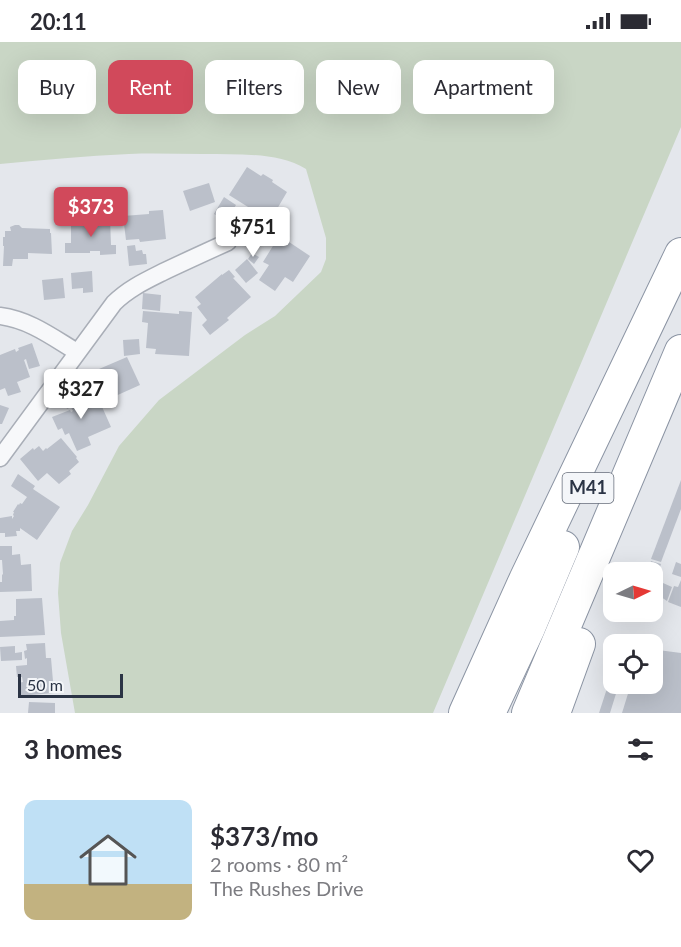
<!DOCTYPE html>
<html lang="en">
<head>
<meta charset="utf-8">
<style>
  body { margin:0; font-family:Lato,sans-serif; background:#f7f7f7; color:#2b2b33; height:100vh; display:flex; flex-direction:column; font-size:22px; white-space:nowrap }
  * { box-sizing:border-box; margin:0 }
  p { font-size:20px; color:#7c7c81 }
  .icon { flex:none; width:33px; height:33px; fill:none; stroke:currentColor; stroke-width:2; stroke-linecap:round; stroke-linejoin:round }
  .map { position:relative; height:671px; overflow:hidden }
  .side { display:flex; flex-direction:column; background:#fff; flex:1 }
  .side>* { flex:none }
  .guide { position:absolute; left:18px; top:18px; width:645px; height:54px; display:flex; gap:12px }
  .needle { width:39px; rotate:85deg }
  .tools { position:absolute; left:603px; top:520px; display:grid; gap:12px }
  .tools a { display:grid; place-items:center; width:60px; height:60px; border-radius:12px; background:#fff; box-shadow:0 6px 24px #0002; font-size:30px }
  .scale { position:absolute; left:18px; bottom:15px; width:105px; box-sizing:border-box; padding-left:6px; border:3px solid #2b3445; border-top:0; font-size:16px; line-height:21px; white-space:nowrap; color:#2b3445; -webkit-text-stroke:4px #f4f6f9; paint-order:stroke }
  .price { position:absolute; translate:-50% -51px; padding:0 14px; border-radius:6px; background:#fff; color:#222; font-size:20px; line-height:39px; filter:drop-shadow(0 2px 3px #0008) }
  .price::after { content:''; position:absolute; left:50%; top:36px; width:18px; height:14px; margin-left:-9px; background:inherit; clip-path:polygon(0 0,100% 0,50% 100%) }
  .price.active { background:#d1495b; color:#fff }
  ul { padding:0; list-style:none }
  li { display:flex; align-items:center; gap:18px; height:150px; padding:0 24px }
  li+li { border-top:2px solid #e1e1e2 }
  li span { display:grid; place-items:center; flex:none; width:168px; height:120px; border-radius:12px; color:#555 }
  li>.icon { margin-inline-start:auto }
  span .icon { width:72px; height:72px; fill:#fffc; stroke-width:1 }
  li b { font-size:26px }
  h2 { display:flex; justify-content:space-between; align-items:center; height:72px; padding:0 24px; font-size:26px }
  .tag { padding:0 21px; border-radius:12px; background:#fff; box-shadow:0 6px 24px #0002; font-size:21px; line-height:54px }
  .tag.active { background:#d1495b; color:#fff }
  .status { display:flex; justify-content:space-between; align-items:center; height:42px; padding:0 30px; background:#fff; direction:ltr }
  .status svg { height:16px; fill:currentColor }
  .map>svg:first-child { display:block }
  .green { fill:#c9d6c5 }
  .building { fill:#bbc0ca }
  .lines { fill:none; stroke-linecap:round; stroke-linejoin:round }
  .minor-casing { stroke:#a9aeb7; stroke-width:19 }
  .motorway-casing { stroke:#8b94a3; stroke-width:34 }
  .minor { stroke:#f7f8fa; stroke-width:16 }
  .motorway { stroke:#fff; stroke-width:32 }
  .labels { text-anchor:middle; stroke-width:6; stroke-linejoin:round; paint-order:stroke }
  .shield { fill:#f4f6f9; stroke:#676e7b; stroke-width:1.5 }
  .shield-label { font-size:18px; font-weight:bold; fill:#2b3445 }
</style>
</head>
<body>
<div class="status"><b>20:11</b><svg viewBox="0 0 49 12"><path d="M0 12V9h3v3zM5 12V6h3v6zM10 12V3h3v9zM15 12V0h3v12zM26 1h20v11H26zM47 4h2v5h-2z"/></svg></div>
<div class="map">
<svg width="681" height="671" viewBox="0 0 681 671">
  <rect width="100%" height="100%" fill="#e4e7ec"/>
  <path class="green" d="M 0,0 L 681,0 L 681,85 L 433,671 L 75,671 L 61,591 L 58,551 L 60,521 L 72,489 L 88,463 L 119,404 L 159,358 L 245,293 L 275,274 L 321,230 L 326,217 L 326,196 L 306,127 C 277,109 236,113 203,112 C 178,112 153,111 129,112 C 86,114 43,118 0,122 Z"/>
  <g class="building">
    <path d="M 247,125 L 261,134 L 263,132 L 273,138 L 272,140 L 287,150 L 270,179 L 229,153 Z"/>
    <path d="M 209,141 L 215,160 L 190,169 L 183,149 Z"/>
    <path d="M 224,155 L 236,163 L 226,179 L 214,172 Z"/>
    <path d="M 163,168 L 166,197 L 140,200 L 139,197 L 126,198 L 123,174 L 149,172 L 149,169 Z"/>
    <path d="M 110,176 L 111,203 L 116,203 L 116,212 L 100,213 L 100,209 L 90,209 L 90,211 L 65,211 L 65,201 L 71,201 L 71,181 L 99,179 L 99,177 Z"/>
    <path d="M 15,183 L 19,183 L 22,186 L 50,187 L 50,191 L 51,191 L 52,212 L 28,211 L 28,217 L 13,217 L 12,224 L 3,224 L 4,204 L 3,204 L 3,195 L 5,195 L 5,189 L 11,189 L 10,185 Z"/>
    <path d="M 286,198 L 310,214 L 293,240 L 285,235 L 275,249 L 259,238 L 269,223 L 263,220 L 276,199 L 282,203 Z"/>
    <path d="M 135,203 L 136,209 L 142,208 L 143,212 L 146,212 L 147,222 L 129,224 L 127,204 Z"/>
    <path d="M 252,211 L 259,215 L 254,222 L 248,217 Z"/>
    <path d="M 247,217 L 258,231 L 246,241 L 235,228 Z"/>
    <path d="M 229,228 L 235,235 L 233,236 L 251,255 L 227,276 L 229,278 L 210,293 L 202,283 L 207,278 L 197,265 L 201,262 L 195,255 L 222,232 L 222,233 Z"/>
    <path d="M 92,229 L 93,250 L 83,251 L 83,246 L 72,247 L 71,231 Z"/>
    <path d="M 63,236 L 65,256 L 44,258 L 42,238 Z"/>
    <path d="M 143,251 L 161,253 L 160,269 L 142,267 Z"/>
    <path d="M 143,269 L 179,272 L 179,269 L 192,270 L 189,314 L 155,312 L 156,307 L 146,306 L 148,281 L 142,280 Z"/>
    <path d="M 139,297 L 140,312 L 124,314 L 123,298 Z"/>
    <path d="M 32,301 L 40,324 L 29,327 L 26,317 L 24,318 L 30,335 L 17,340 L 21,350 L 8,354 L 5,346 L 0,348 L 0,313 L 15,307 L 16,310 L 19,308 L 18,306 Z"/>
    <path d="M 127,315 L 140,343 L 111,356 L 99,327 Z"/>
    <path d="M 75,346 L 81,360 L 77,362 L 79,366 L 99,358 L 111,385 L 88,395 L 91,403 L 77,409 L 69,391 L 65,393 L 62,386 L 58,388 L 52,375 L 70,368 L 71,370 L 73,369 L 71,365 L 67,367 L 61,352 Z"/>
    <path d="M 0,363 L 9,366 L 2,382 L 0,382 Z"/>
    <path d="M 61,396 L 77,415 L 76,416 L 79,420 L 69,429 L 71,432 L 59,442 L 47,431 L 38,439 L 20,417 L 33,406 L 34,408 L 39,404 L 43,409 L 46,406 L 47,407 Z"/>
    <path d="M 18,432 L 35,444 L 33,447 L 60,465 L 37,498 L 20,486 L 20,489 L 16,489 L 17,494 L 5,495 L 5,491 L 0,491 L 0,476 L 12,474 L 12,477 L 14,474 L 13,473 L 14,470 L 13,470 L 18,462 L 19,463 L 20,461 L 22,462 L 27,455 L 11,444 Z"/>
    <path d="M 681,438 L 681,467 L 661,520 L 651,517 Z"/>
    <path d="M 0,504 L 12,504 L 12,513 L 20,512 L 21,523 L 31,522 L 32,549 L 0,550 L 0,540 L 2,540 L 2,533 L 3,532 L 2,518 L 0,518 Z"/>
    <path d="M 651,519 L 661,522 L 656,537 L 652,536 L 652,531 L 647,531 Z"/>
    <path d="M 676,520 L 681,522 L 681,535 L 672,532 Z"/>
    <path d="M 654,537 L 672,545 L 667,559 L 652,549 L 652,541 Z"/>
    <path d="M 681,538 L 681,565 L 668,560 L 674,544 L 678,545 Z"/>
    <path d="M 42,556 L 45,593 L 0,595 L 0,579 L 14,578 L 14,574 L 16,574 L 16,557 Z"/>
    <path d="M 647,594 L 661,597 L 658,608 L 681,611 L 681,671 L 622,671 L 631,642 L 652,642 L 652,603 L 644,603 Z"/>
    <path d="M 45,601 L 46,616 L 51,616 L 54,651 L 19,654 L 18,641 L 23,640 L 22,635 L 17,635 L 16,624 L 27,623 L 27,616 L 25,617 L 24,609 L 27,608 L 26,602 Z"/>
    <path d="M 15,604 L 15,611 L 22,610 L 22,618 L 1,619 L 0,605 Z"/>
    <path d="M 613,628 L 614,642 L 619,642 L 610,671 L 599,671 Z"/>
    <path d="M 29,660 L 55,661 L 55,671 L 28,671 Z"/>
  </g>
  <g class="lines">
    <defs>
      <g id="minor">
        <path d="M 0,274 C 30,278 52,295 77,310"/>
        <path d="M 0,416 L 114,261 C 128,247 145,239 163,230 C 184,220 206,210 228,200"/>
      </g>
      <g id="motorway">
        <path d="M 465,671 L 525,538 L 681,212"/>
        <path d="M 489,671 L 528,588 L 563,505"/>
        <path d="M 528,671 L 681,309"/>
        <path d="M 554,671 L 579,602"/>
      </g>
    </defs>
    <use href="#minor" class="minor-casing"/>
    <use href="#motorway" class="motorway-casing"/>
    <use href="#minor" class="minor"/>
    <use href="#motorway" class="motorway"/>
  </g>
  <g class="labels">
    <rect class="shield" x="562.5" y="431" width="51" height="30" rx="4.5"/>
    <g class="shield-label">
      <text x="588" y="452">M41</text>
    </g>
  </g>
</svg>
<div class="tools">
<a><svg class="needle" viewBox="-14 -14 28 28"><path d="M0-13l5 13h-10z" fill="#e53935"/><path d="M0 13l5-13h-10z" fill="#7c7c81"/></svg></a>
<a><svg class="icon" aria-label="locate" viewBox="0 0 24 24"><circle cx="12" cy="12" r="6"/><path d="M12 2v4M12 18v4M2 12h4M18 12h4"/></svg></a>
</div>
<div class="scale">50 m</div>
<b class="price active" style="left:91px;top:196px">$373</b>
<b class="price" style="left:253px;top:216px">$751</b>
<b class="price" style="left:81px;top:378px">$327</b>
<div class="guide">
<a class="tag">Buy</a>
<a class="tag active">Rent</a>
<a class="tag">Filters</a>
<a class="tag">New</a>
<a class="tag">Apartment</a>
</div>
</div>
<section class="side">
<h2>3 homes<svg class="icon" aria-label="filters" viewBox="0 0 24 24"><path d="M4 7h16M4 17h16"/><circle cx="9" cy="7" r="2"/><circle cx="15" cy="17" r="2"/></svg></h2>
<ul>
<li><span style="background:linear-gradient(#bfe0f5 70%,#c2b280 0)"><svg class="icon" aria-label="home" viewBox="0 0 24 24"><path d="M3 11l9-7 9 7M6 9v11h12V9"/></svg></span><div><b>$373/mo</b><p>2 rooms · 80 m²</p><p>The Rushes Drive</p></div><svg class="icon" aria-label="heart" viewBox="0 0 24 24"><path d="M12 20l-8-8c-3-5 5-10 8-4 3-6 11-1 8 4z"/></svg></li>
</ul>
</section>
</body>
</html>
